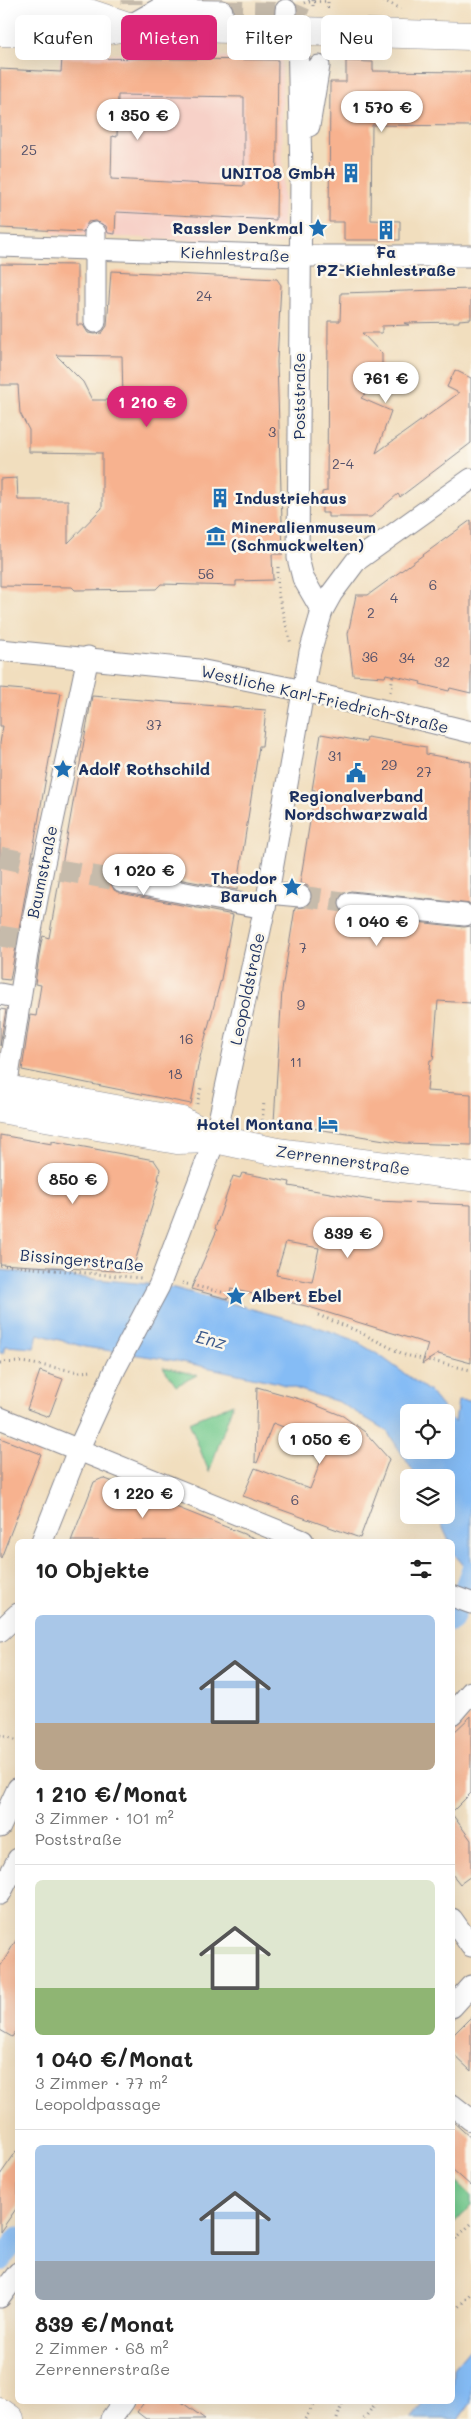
<!DOCTYPE html>
<html lang="de">
<head>
<meta charset="utf-8">
<style>
  body { margin:0; font-family:Mali,sans-serif; background:#f6f6f6; color:#222; height:100vh; display:flex; flex-direction:column; font-size:19px; white-space:nowrap }
  * { box-sizing:border-box; margin:0 }
  p { font-size:16px; color:#767676 }
  .icon { flex:none; width:28px; height:28px; fill:none; stroke:currentColor; stroke-width:2; stroke-linecap:round; stroke-linejoin:round }
  .map { position:relative; flex:1; overflow:hidden }
  .sheet { position:absolute; left:15px; top:1539px; width:440px; height:865px; display:flex; flex-direction:column; background:#fff; border-radius:8px; box-shadow:0 5px 20px #0002 }
  .sheet>* { flex:none }
  .banner { position:absolute; left:15px; top:15px; width:441px; height:45px; display:flex; gap:10px }
  .buttons { position:absolute; left:400px; top:1404px; display:grid; gap:10px }
  .buttons a { display:grid; place-items:center; width:55px; height:55px; border-radius:8px; background:#fff; box-shadow:0 5px 20px #0002; font-size:25px }
  .price { position:absolute; translate:-50% -42px; padding:0 11px; border-radius:18px; background:#fff; color:#222; font-size:16px; line-height:32px; filter:drop-shadow(0 1px 2px #0008) }
  .price::after { content:''; position:absolute; left:50%; top:30px; width:15px; height:11px; margin-left:-8px; background:inherit; clip-path:polygon(0 0,100% 0,50% 100%) }
  .price.active { background:#db2777; color:#fff }
  ul { padding:0; list-style:none }
  li { display:grid; align-content:center; gap:10px; height:265px; padding:0 20px }
  li+li { border-top:1px solid #e0e0e0 }
  li span { display:grid; place-items:center; height:155px; border-radius:8px; color:#555 }
  li>.icon { margin-inline-start:auto }
  span .icon { width:90px; height:90px; fill:#fffc; stroke-width:1 }
  li b { font-size:21px }
  h2 { display:flex; justify-content:space-between; align-items:center; height:60px; padding:0 20px; font-size:21px }
  .chip { padding:0 18px; border-radius:8px; background:#fff; box-shadow:0 5px 20px #0002; font-size:18px; line-height:45px }
  .chip.active { background:#db2777; color:#fff }
  .map>svg:first-child { display:block }
  .built { fill:#f7d1c8 }
  .green { fill:#75cb8f; stroke:#487d76 }
  .water { fill:#85bcf5; stroke:#5076aa; fill-rule:evenodd }
  .lines { fill:none; stroke-linecap:round; stroke-linejoin:round }
  .canal { stroke:#85bcf5; stroke-width:21 }
  .building { fill:#f7b28f; fill-rule:evenodd }
  .minor-tunnel { stroke:#c6bbab; stroke-width:21; stroke-dasharray:21 11; stroke-linecap:butt }
  .minor-casing { stroke:#86868e; stroke-width:23 }
  .major-casing { stroke:#86868e; stroke-width:29 }
  .path { stroke:#86868e; stroke-width:3; stroke-dasharray:1 4; stroke-linecap:butt }
  .minor { stroke:#fff; stroke-width:21 }
  .major { stroke:#fff; stroke-width:28 }
  .labels { text-anchor:middle; stroke-width:5; stroke-linejoin:round; paint-order:stroke }
  .number-label { font-size:14px; fill:#52506a }
  .poi-label { font-size:16px; font-weight:bold; fill:#1b2f5e; stroke:#fbf7ec; text-anchor:end }
  .street-label { font-size:16px; fill:#1b2f5e; stroke:#fbf7ec }
  .water-label { font-size:18px; font-style:italic; fill:#3b598b; stroke:#fbf7ec }
</style>
</head>
<body>
<div class="map">
<svg width="471" height="2419" viewBox="0 0 471 2419">
  <rect width="100%" height="100%" fill="#fbf7ec"/>
  <filter id="ink" filterUnits="userSpaceOnUse"><feTurbulence type="fractalNoise" baseFrequency=".02" numOctaves="2"/><feDisplacementMap in="SourceGraphic" scale="10" xChannelSelector="R" yChannelSelector="G"/><feConvolveMatrix kernelMatrix="1 2 1 2 8 2 1 2 1" color-interpolation-filters="sRGB"/></filter>
  <filter id="wash" filterUnits="userSpaceOnUse"><feTurbulence type="fractalNoise" baseFrequency=".0096" numOctaves="4" result="noise"/><feDisplacementMap in="SourceGraphic" scale="20" xChannelSelector="R" yChannelSelector="G"/><feGaussianBlur stdDeviation="1.12" result="paint"/><feColorMatrix in="noise" values="0 0 0 0 0 0 0 0 0 0 0 0 0 0 0 0 0 1.4 0 .05"/><feComposite in="paint" operator="in"/></filter>
  <g filter="url(#wash)">
    <rect width="100%" height="100%" fill="#f1debe"/>
    <path class="built" d="M 60,52 L 282,58 L 283,244 L 52,234 Z"/>
    <g class="green">
      <path d="M 163,1367 L 197,1375 L 176,1386 Z"/>
      <path d="M 233,1404 L 209,1472 L 189,1422 Z"/>
      <path d="M 452,2177 L 471,2195 L 471,2205 L 453,2224 Z"/>
    </g>
    <g class="water">
      <path d="M 0,1270 L 146,1284 L 174,1288 L 315,1326 L 352,1339 L 379,1355 L 430,1392 L 455,1423 L 458,1400 L 471,1401 L 471,1574 L 455,1555 L 452,1541 L 449,1541 L 437,1515 L 446,1515 L 446,1478 L 417,1477 L 387,1431 L 339,1402 L 275,1382 L 178,1361 L 85,1347 L 38,1334 L 34,1348 L 6,1346 L 3,1353 L 0,1353 ZM 409,1412 L 446,1412 L 446,1450 L 409,1450 Z"/>
      <path d="M 471,2347 L 471,2402 L 459,2419 L 411,2419 L 426,2401 L 452,2401 L 453,2368 Z"/>
    </g>
    <g class="lines">
      <g class="canal">
        <path d="M 452,1621 L 471,1571"/>
        <path d="M 0,2261 L 18,2238"/>
      </g>
    </g>
    <g id="blocks">
      <g class="building">
        <path d="M 62,58 L 278,60 L 276,220 L 116,212 L 115,234 L 108,233 L 106,226 L 95,221 L 88,222 L 83,232 L 0,228 L 0,69 L 61,72 ZM 118,95 L 244,97 L 244,186 L 111,179 L 112,136 L 117,137 Z"/>
        <path d="M 346,61 L 373,62 L 373,71 L 471,72 L 471,126 L 372,125 L 371,220 L 400,221 L 400,240 L 344,240 L 344,222 L 329,222 L 330,82 L 346,82 Z"/>
        <path d="M 0,264 L 77,265 L 77,325 L 83,325 L 88,333 L 95,334 L 102,333 L 107,326 L 111,271 L 277,279 L 281,285 L 277,362 L 283,554 L 272,554 L 273,580 L 236,581 L 236,586 L 161,584 L 156,589 L 75,590 L 72,587 L 0,586 L 0,479 L 17,478 L 18,500 L 68,500 L 68,543 L 102,508 L 102,453 L 29,452 L 29,430 L 20,413 L 18,385 L 0,385 ZM 56,355 L 122,356 L 123,400 L 92,400 L 83,382 Z"/>
        <path d="M 471,289 L 471,319 L 459,320 L 459,322 L 404,323 L 409,325 L 382,326 L 382,333 L 362,333 L 382,354 L 382,378 L 361,398 L 391,411 L 376,453 L 459,393 L 447,387 L 455,370 L 471,378 L 471,443 L 400,497 L 398,494 L 371,517 L 328,517 L 328,513 L 322,513 L 322,492 L 327,491 L 328,321 L 340,321 L 341,293 Z"/>
        <path d="M 471,520 L 471,693 L 450,688 L 449,691 L 420,684 L 421,682 L 386,674 L 385,677 L 353,675 L 348,634 L 356,595 L 368,595 Z"/>
        <path d="M 0,688 L 61,693 L 10,980 L 0,979 L 0,743 L 3,726 L 0,726 Z"/>
        <path d="M 92,696 L 266,710 L 262,746 L 259,746 L 237,890 L 124,869 L 113,873 L 110,879 L 114,890 L 120,893 L 233,915 L 221,979 L 199,1061 L 191,1104 L 22,1070 L 30,1015 L 36,1016 L 41,985 L 35,984 L 41,943 L 43,936 L 49,938 Z"/>
        <path d="M 321,734 L 366,742 L 367,737 L 426,747 L 426,754 L 471,762 L 471,904 L 351,891 L 340,895 L 338,902 L 342,913 L 349,915 L 464,927 L 471,926 L 471,1003 L 438,1001 L 433,1060 L 430,1060 L 427,1091 L 471,1094 L 471,1145 L 403,1143 L 274,1122 L 282,990 L 295,908 L 306,907 L 312,898 L 308,886 L 300,883 L 315,790 L 312,790 Z"/>
        <path d="M 0,1009 L 6,1010 L 0,1046 Z"/>
        <path d="M 0,1135 L 52,1144 L 52,1141 L 154,1160 L 160,1169 L 158,1180 L 160,1180 L 132,1272 L 0,1264 Z"/>
        <path d="M 242,1173 L 290,1182 L 289,1186 L 377,1201 L 471,1205 L 471,1363 L 438,1354 L 422,1364 L 428,1344 L 306,1306 L 231,1289 L 228,1299 L 191,1289 L 217,1230 L 215,1229 L 233,1176 L 240,1178 ZM 286,1242 L 319,1248 L 312,1282 L 276,1275 Z"/>
        <path d="M 40,1371 L 63,1379 L 49,1417 L 27,1409 Z"/>
        <path d="M 257,1387 L 303,1400 L 343,1416 L 365,1432 L 389,1459 L 360,1538 L 243,1496 L 255,1468 L 310,1489 L 322,1458 L 299,1449 L 304,1435 L 273,1423 L 257,1463 L 255,1462 Z"/>
        <path d="M 0,1438 L 41,1454 L 1,1558 L 0,1558 Z"/>
        <path d="M 103,1478 L 259,1540 L 259,1541 L 71,1541 L 94,1482 Z"/>
        <path d="M 471,1716 L 471,1793 L 452,1812 L 452,1734 Z"/>
        <path d="M 452,1814 L 471,1840 L 471,1876 L 460,1884 L 452,1874 Z"/>
        <path d="M 18,1937 L 18,2028 L 12,2037 L 0,2030 L 0,1967 Z"/>
        <path d="M 471,2017 L 471,2071 L 452,2053 L 452,2036 Z"/>
        <path d="M 452,2121 L 471,2138 L 471,2186 L 452,2169 Z"/>
        <path d="M 18,2149 L 18,2206 L 0,2232 L 0,2175 Z"/>
        <path d="M 145,2401 L 180,2401 L 205,2419 L 146,2419 L 137,2412 Z"/>
      </g>
    </g>
  </g>
  <g filter="url(#ink)">
    <use href="#blocks" fill-opacity="0" stroke="#86868e" stroke-width="1"/>
    <g class="lines">
      <g class="minor-tunnel">
        <path d="M 132,4 L 132,0"/>
        <path d="M 222,11 L 291,13 L 310,21 L 318,39 L 319,66"/>
        <path d="M 0,857 L 33,864"/>
        <path d="M 59,870 L 122,881"/>
        <path d="M 300,896 L 350,903"/>
        <path d="M 0,936 L 19,939"/>
      </g>
      <defs>
        <g id="minor">
          <path d="M 129,26 L 157,10 L 222,11"/>
          <path d="M 285,31 L 286,10"/>
          <path d="M 298,31 L 301,176 L 298,558 L 303,578 L 322,611"/>
          <path d="M 309,126 L 319,66"/>
          <path d="M 95,233 L 95,322"/>
          <path d="M 0,246 L 299,256 L 471,256"/>
          <path d="M 0,650 L 199,670 L 304,691 L 471,732"/>
          <path d="M 122,881 L 265,908"/>
          <path d="M 268,893 L 300,896"/>
          <path d="M 350,903 L 465,915"/>
          <path d="M 0,994 L 20,998"/>
          <path d="M 6,1089 L 29,941 L 43,868 L 88,657"/>
          <path d="M 0,1418 L 303,1541"/>
          <path d="M 42,1541 L 79,1448 L 116,1367 L 159,1286 L 215,1139 L 268,893 L 310,652 L 322,611 L 332,593 L 356,561 L 471,479"/>
          <path d="M 452,1596 L 471,1603"/>
          <path d="M 0,1631 L 18,1614"/>
          <path d="M 452,1714 L 471,1692"/>
          <path d="M 0,1827 L 18,1788"/>
          <path d="M 0,1894 L 18,1859"/>
          <path d="M 452,1919 L 471,1946"/>
          <path d="M 452,2007 L 471,1986"/>
          <path d="M 452,2105 L 471,2120"/>
          <path d="M 0,2297 L 18,2273"/>
          <path d="M 111,2419 L 124,2401"/>
        </g>
        <g id="major">
          <path d="M 0,9 L 89,13 L 125,25"/>
          <path d="M 0,32 L 89,34 L 129,26 L 471,36"/>
          <path d="M 0,1088 L 182,1121 L 214,1138"/>
          <path d="M 0,1109 L 177,1140 L 215,1139 L 277,1152 L 471,1177"/>
          <path d="M 0,2412 L 10,2419"/>
        </g>
      </defs>
      <use href="#minor" class="minor-casing"/>
      <use href="#major" class="major-casing"/>
      <g class="path">
        <path d="M 313,0 L 313,8"/>
        <path d="M 383,0 L 401,9"/>
        <path d="M 309,2 L 328,1 L 328,8"/>
        <path d="M 304,3 L 310,0"/>
        <path d="M 278,567 L 278,594 L 291,644"/>
        <path d="M 390,692 L 393,676"/>
        <path d="M 197,1104 L 201,1088"/>
        <path d="M 262,1125 L 264,1101"/>
        <path d="M 0,1265 L 141,1278"/>
        <path d="M 182,1283 L 230,1294"/>
        <path d="M 318,1315 L 355,1330 L 405,1355 L 471,1370"/>
        <path d="M 0,1363 L 22,1362 L 80,1372 L 93,1371"/>
        <path d="M 0,1735 L 18,1741"/>
        <path d="M 452,2242 L 471,2224"/>
        <path d="M 452,2314 L 471,2293"/>
        <path d="M 305,2419 L 316,2401"/>
        <path d="M 337,2419 L 343,2401"/>
        <path d="M 364,2419 L 377,2401"/>
      </g>
      <use href="#minor" class="minor"/>
      <use href="#major" class="major"/>
    </g>
  </g>
  <defs>
    <symbol id="building-bare" viewBox="-9 -9 18 18"><path d="M-4-6H4V6H1V3H-1V6H-4ZM-2.5-4.3h1.7v1.8h-1.7ZM.8-4.3h1.7v1.8H.8ZM-2.5-1h1.7V.8h-1.7ZM.8-1h1.7V.8H.8Z" fill="#1f6fb2" stroke="#fbf7ec" stroke-width="2.5" paint-order="stroke"/></symbol>
    <symbol id="sight-bare" viewBox="-9 -9 18 18"><path d="M0-6L1.8-2.2L6-1.7L2.9 1.2L3.7 5.4L0 3.3L-3.7 5.4L-2.9 1.2L-6-1.7L-1.8-2.2Z" fill="#1f6fb2" stroke="#fbf7ec" stroke-width="2.5" paint-order="stroke"/></symbol>
    <symbol id="museum-bare" viewBox="-9 -9 18 18"><path d="M0-6L6-3V-2H-6V-3ZM-5-1h2V3h-2ZM-1-1h2V3h-2ZM3-1h2V3H3ZM-6 4H6V6H-6Z" fill="#1f6fb2" stroke="#fbf7ec" stroke-width="2.5" paint-order="stroke"/></symbol>
    <symbol id="civic-bare" viewBox="-9 -9 18 18"><path d="M-.6-6.5H3V-4.5H.6V-3L4-1V1h2V6H-6V1h2V-1L-.6-3ZM-1.2 2.5V6h2.4V2.5Z" fill="#1f6fb2" stroke="#fbf7ec" stroke-width="2.5" paint-order="stroke"/></symbol>
    <symbol id="hotel-bare" viewBox="-9 -9 18 18"><path d="M-6-4.5h1.5V1H6V5H4.5V3h-9V5H-6ZM-4 0a1.8 1.8 0 1 1 3.6 0ZM.5 0V-2.5h3Q6-2.5 6 0Z" fill="#1f6fb2" stroke="#fbf7ec" stroke-width="2.5" paint-order="stroke"/></symbol>
  </defs>
  <g fill-rule="evenodd">
    <use href="#building-bare" x="337" y="159" width="28" height="28"/>
    <use href="#sight-bare" x="304" y="214" width="28" height="28"/>
    <use href="#building-bare" x="372" y="216" width="28" height="28"/>
    <use href="#building-bare" x="206" y="484" width="28" height="28"/>
    <use href="#museum-bare" x="202" y="522" width="28" height="28"/>
    <use href="#sight-bare" x="49" y="755" width="28" height="28"/>
    <use href="#civic-bare" x="342" y="759" width="28" height="28"/>
    <use href="#sight-bare" x="278" y="873" width="28" height="28"/>
    <use href="#hotel-bare" x="314" y="1110" width="28" height="28"/>
    <use href="#sight-bare" x="222" y="1282" width="28" height="28"/>
  </g>
  <g class="labels">
    <g class="number-label">
      <text x="29" y="155">25</text>
      <text x="204" y="301">24</text>
      <text x="272" y="437">3</text>
      <text x="343" y="469">2-4</text>
      <text x="206" y="579">56</text>
      <text x="433" y="590">6</text>
      <text x="394" y="603">4</text>
      <text x="371" y="618">2</text>
      <text x="370" y="662">36</text>
      <text x="407" y="663">34</text>
      <text x="442" y="667">32</text>
      <text x="154" y="730">37</text>
      <text x="335" y="761">31</text>
      <text x="389" y="770">29</text>
      <text x="424" y="777">27</text>
      <text x="303" y="953">7</text>
      <text x="301" y="1010">9</text>
      <text x="186" y="1044">16</text>
      <text x="296" y="1067">11</text>
      <text x="175" y="1079">18</text>
      <text x="295" y="1505">6</text>
    </g>
    <g class="poi-label">
      <text x="336" y="179">UNIT08 GmbH</text>
      <text x="303" y="234">Rassler Denkmal</text>
      <text x="386" y="258" text-anchor="middle">Fa<tspan x="386" dy="18">PZ-Kiehnlestraße</tspan></text>
      <text x="235" y="504" text-anchor="start">Industriehaus</text>
      <text x="231" y="533" text-anchor="start">Mineralienmuseum<tspan x="231" dy="18">(Schmuckwelten)</tspan></text>
      <text x="78" y="775" text-anchor="start">Adolf Rothschild</text>
      <text x="356" y="802" text-anchor="middle">Regionalverband<tspan x="356" dy="18">Nordschwarzwald</tspan></text>
      <text x="277" y="884">Theodor<tspan x="277" dy="18">Baruch</tspan></text>
      <text x="313" y="1130">Hotel Montana</text>
      <text x="251" y="1302" text-anchor="start">Albert Ebel</text>
    </g>
    <g class="street-label">
      <text transform="translate(235 254) rotate(2)" y="6">Kiehnlestraße</text>
      <text transform="translate(299 396) rotate(-90)" y="6">Poststraße</text>
      <text transform="translate(325 699) rotate(13)" y="6">Westliche Karl-Friedrich-Straße</text>
      <text transform="translate(42 872) rotate(-78)" y="6">Baumstraße</text>
      <text transform="translate(247 989) rotate(-78)" y="6">Leopoldstraße</text>
      <text transform="translate(343 1160) rotate(8)" y="6">Zerrennerstraße</text>
      <text transform="translate(82 1260) rotate(5)" y="6">Bissingerstraße</text>
    </g>
    <g class="water-label">
      <text transform="translate(211 1340) rotate(14)" y="6">Enz</text>
    </g>
  </g>
</svg>
<div class="buttons">
<a><svg class="icon" aria-label="locate" viewBox="0 0 24 24"><circle cx="12" cy="12" r="6"/><path d="M12 2v4M12 18v4M2 12h4M18 12h4"/></svg></a>
<a><svg class="icon" aria-label="layers" viewBox="0 0 24 24"><path d="M12 4l9 5-9 5-9-5zM3 14l9 5 9-5"/></svg></a>
</div>
<b class="price" style="left:382px;top:133px">1 570 €</b>
<b class="price" style="left:138px;top:141px">1 350 €</b>
<b class="price" style="left:386px;top:404px">761 €</b>
<b class="price active" style="left:147px;top:428px">1 210 €</b>
<b class="price" style="left:144px;top:896px">1 020 €</b>
<b class="price" style="left:377px;top:947px">1 040 €</b>
<b class="price" style="left:73px;top:1205px">850 €</b>
<b class="price" style="left:348px;top:1259px">839 €</b>
<b class="price" style="left:320px;top:1465px">1 050 €</b>
<b class="price" style="left:143px;top:1519px">1 220 €</b>
<div class="banner">
<a class="chip">Kaufen</a>
<a class="chip active">Mieten</a>
<a class="chip">Filter</a>
<a class="chip">Neu</a>
</div>
<section class="sheet">
<h2>10 Objekte<svg class="icon" aria-label="filters" viewBox="0 0 24 24"><path d="M4 7h16M4 17h16"/><circle cx="9" cy="7" r="2"/><circle cx="15" cy="17" r="2"/></svg></h2>
<ul>
<li><span style="background:linear-gradient(#a9c7e8 70%,#b9a48a 0)"><svg class="icon" aria-label="home" viewBox="0 0 24 24"><path d="M3 11l9-7 9 7M6 9v11h12V9"/></svg></span><div><b>1 210 €/Monat</b><p>3 Zimmer · 101 m²</p><p>Poststraße</p></div></li>
<li><span style="background:linear-gradient(#dfe7d0 70%,#8fb573 0)"><svg class="icon" aria-label="home" viewBox="0 0 24 24"><path d="M3 11l9-7 9 7M6 9v11h12V9"/></svg></span><div><b>1 040 €/Monat</b><p>3 Zimmer · 77 m²</p><p>Leopoldpassage</p></div></li>
<li><span style="background:linear-gradient(#a9c7e8 75%,#9aa5b1 0)"><svg class="icon" aria-label="home" viewBox="0 0 24 24"><path d="M3 11l9-7 9 7M6 9v11h12V9"/></svg></span><div><b>839 €/Monat</b><p>2 Zimmer · 68 m²</p><p>Zerrennerstraße</p></div></li>
</ul>
</section>
</div>
</body>
</html>
